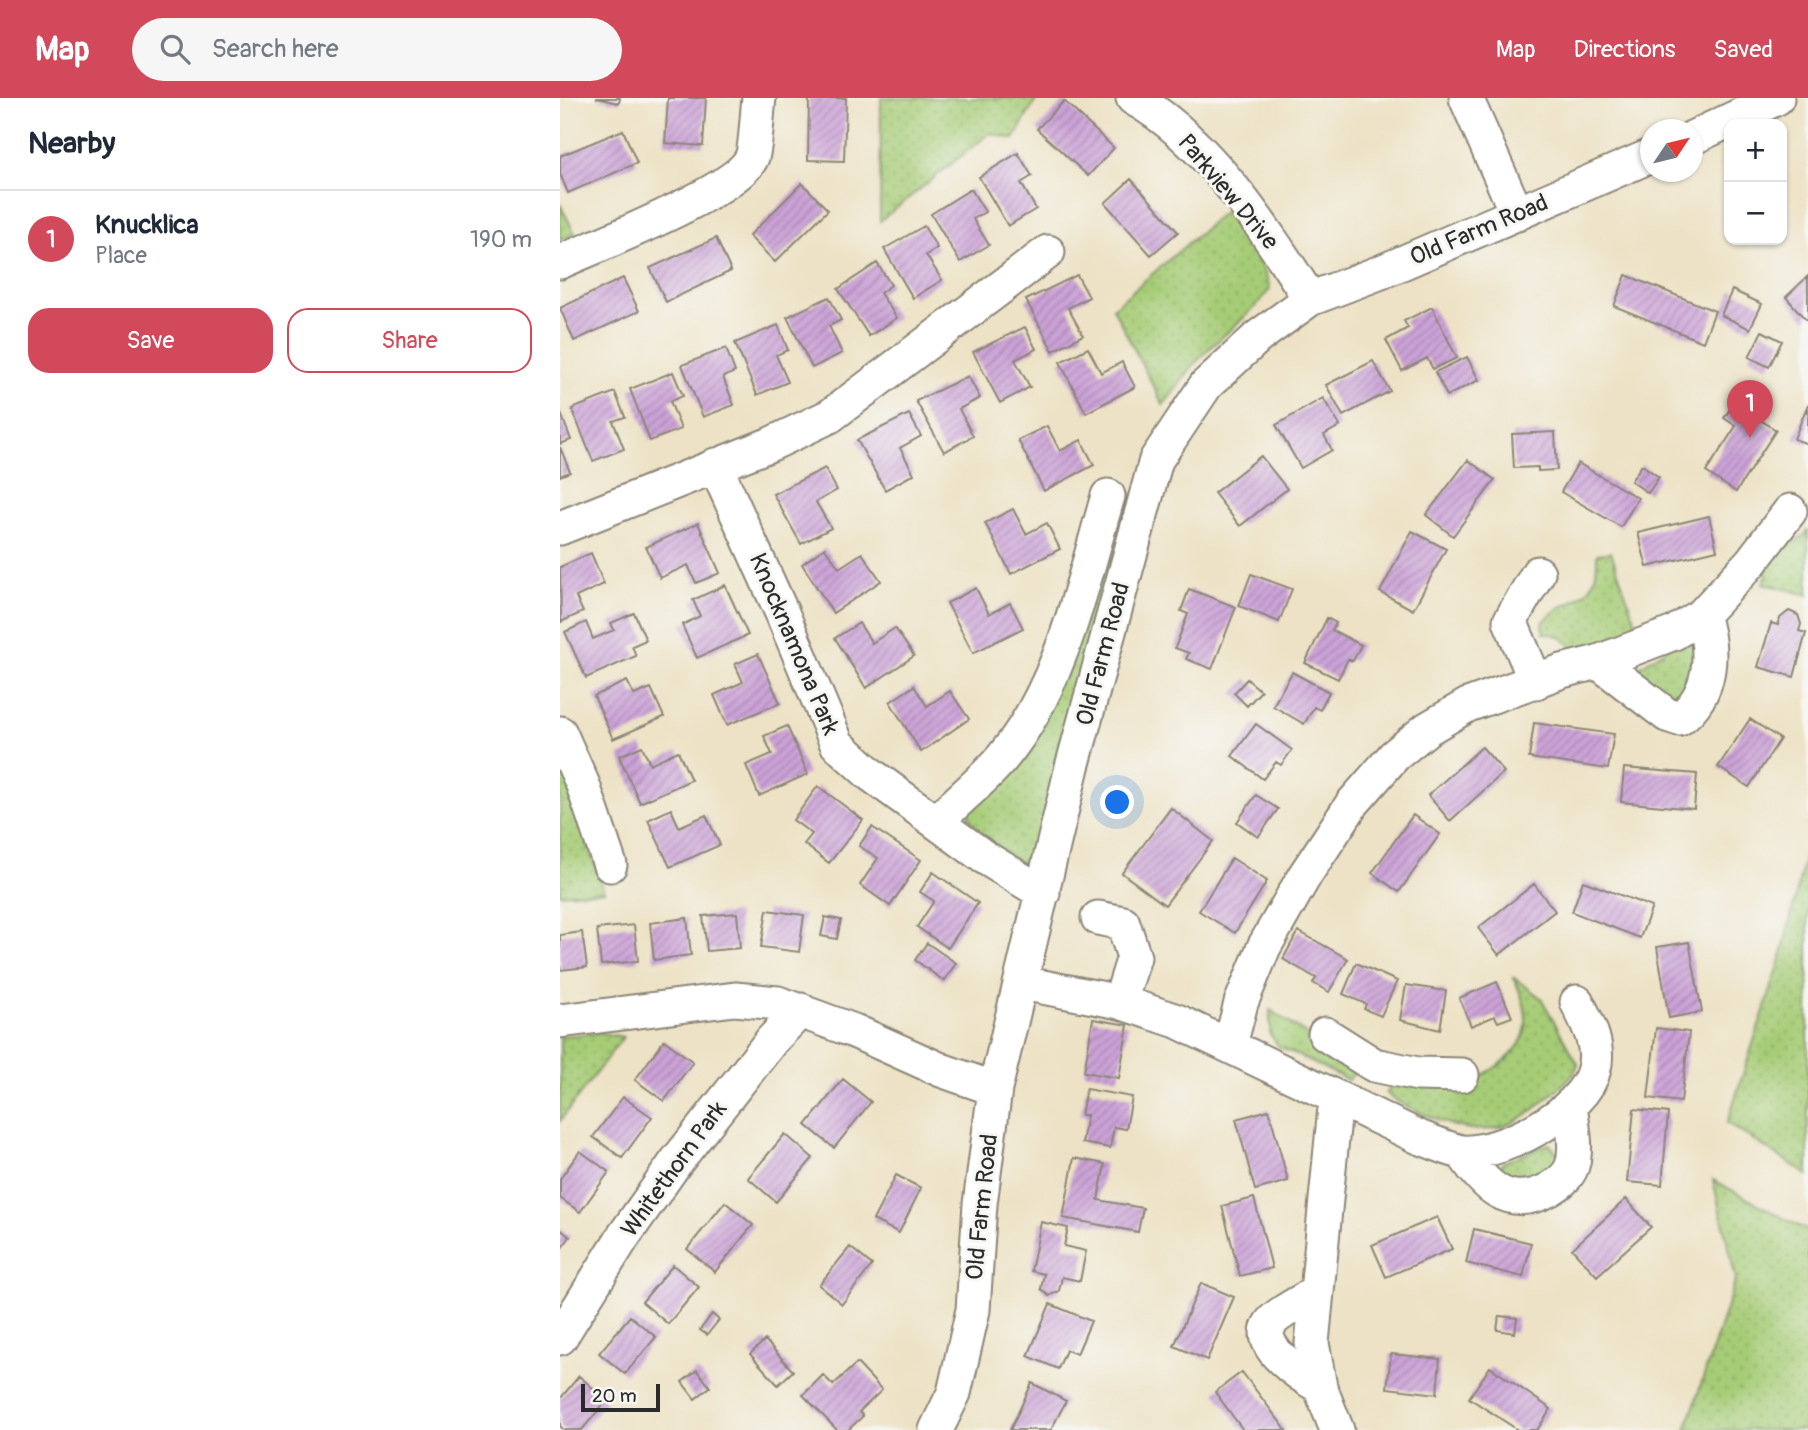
<!DOCTYPE html>
<html lang="en">
<head>
<meta charset="utf-8">
<style>
  body { margin:0; font-family:Pangolin,sans-serif; background:#f6f6f7; color:#1f2937 }
  .controls { position:absolute; right:21px; top:21px; display:grid; overflow:hidden; border-radius:14px; box-shadow:0 2px 5px #0004 }
  .controls button { width:63px; height:63px; display:grid; place-items:center; padding:0; border:0; border-bottom:2px solid #e0e1e3; background:#fff; color:#1f2937; font:35px sans-serif }
  .compass { position:absolute; left:1080px; top:21px; width:63px; height:63px; border-radius:50%; background:#fff; box-shadow:0 2px 5px #0004; rotate:55deg }
  .scale { position:absolute; left:21px; bottom:18px; width:79px; box-sizing:border-box; padding-left:7px; border:4px solid #2b2b2b; border-top:0; font-size:19px; line-height:24px; white-space:nowrap; color:#2b2b2b; -webkit-text-stroke:5px #f6f6f2; paint-order:stroke }
  .you { position:absolute; left:558px; top:705px; width:24px; height:24px; margin:-18px; border:5px solid #fff; border-radius:50%; background:#1a73e8; box-shadow:0 0 0 10px #1a73e833 }
  .badge { display:grid; place-items:center; width:46px; height:46px; border-radius:50%; background:#d1495b; color:#fff; font-size:23px; font-weight:700 }
  .pin { position:absolute; translate:-50% -58px; filter:drop-shadow(0 2px 4px #0008) }
  .pin::after { content:''; position:absolute; top:37px; width:24px; height:21px; background:inherit; clip-path:polygon(0 0,100% 0,50% 100%) }
  .list { margin:0; padding:0; list-style:none }
  h2 { display:flex; justify-content:space-between; align-items:center; height:91px; margin:0; padding:0 28px; font-size:30px }
  h2 small { font-size:23px; font-weight:400; color:#747a83 }
  .list li { display:grid; grid-template-columns:46px 1fr auto; gap:21px; align-items:center; box-sizing:border-box; height:98px; padding:0 28px; border-top:2px solid #e0e1e3 }
  .list b { display:block; font-size:26px; white-space:nowrap }
  .list p { margin:0; font-size:23px; white-space:nowrap; color:#747a83 }
  .list em { font-size:23px; font-style:normal; color:#747a83 }
  .actions { display:flex; gap:14px; padding:21px 28px }
  .actions a { flex:1; padding:16px 0; border:2px solid #d1495b; border-radius:21px; text-align:center; font-size:24px; color:#d1495b }
  .actions .main { background:#d1495b; color:#fff }
  .icon { flex:none; width:38px; height:38px; fill:none; stroke:currentColor; stroke-width:2; stroke-linecap:round; stroke-linejoin:round }
  .map { position:relative; flex:none; width:1248px; height:1332px; overflow:hidden }
  header { display:flex; align-items:center; gap:42px; box-sizing:border-box; height:98px; padding:0 35px; background:#d1495b; color:#fff }
  header strong { font-size:33px }
  nav { display:flex; gap:38px; margin-inline-start:auto; font-size:24px }
  .search { width:490px; height:63px; background:#f6f6f7; display:flex; align-items:center; gap:18px; box-sizing:border-box; padding:0 24px; border-radius:38px; color:#747a83; font-size:26px }
  main { display:flex }
  aside { flex:1; background:#fff }
  .map>svg:first-child { display:block }
  .grass { fill:url(#grass-dots); stroke:#687c50; stroke-width:2 }
  .building { fill:url(#building-hatch) }
  .lines { fill:none; stroke-linecap:round; stroke-linejoin:round }
  .minor-casing { stroke:#8c8678; stroke-width:37 }
  .minor { stroke:#fff; stroke-width:33 }
  .labels { text-anchor:middle; dominant-baseline:central; stroke-width:6; stroke-linejoin:round; paint-order:stroke }
  .street-label { font-size:24px; fill:#2b2b2b; stroke:#f6f6f2 }
</style>
</head>
<body>
<header>
<strong>Map</strong>
<div class="search"><svg class="icon" aria-label="search" viewBox="0 0 24 24"><circle cx="10" cy="10" r="6"/><path d="M15 15l6 6"/></svg>Search here</div>
<nav><a>Map</a><a>Directions</a><a>Saved</a></nav>
</header>
<main>
<aside>
<h2>Nearby<small></small></h2>
<ul class="list">
<li><span class="badge">1</span><div><b>Knucklica</b><p>Place</p></div><em>190 m</em></li>
</ul>
<div class="actions"><a class="main">Save</a><a>Share</a></div>
</aside>
<div class="map">
<svg width="1248" height="1332" viewBox="0 0 1248 1332">
  <defs>
    <pattern id="grass-dots" width="8" height="8" patternUnits="userSpaceOnUse" patternTransform="scale(1.75)"><rect width="8" height="8" fill="#a6cc76"/><path d="M2 2h.1M6 6h.1" fill="none" stroke="#8faf66" stroke-width="1.8" stroke-linecap="round"/></pattern>
    <pattern id="building-hatch" width="6" height="6" patternUnits="userSpaceOnUse" patternTransform="scale(1.75)"><rect width="6" height="6" fill="#cca3d8"/><path d="M-1 1l2-2M0 6l6-6M5 7l2-2" fill="none" stroke="#a685af"/></pattern>
  </defs>
  <rect width="100%" height="100%" fill="#f6f6f2"/>
  <filter id="ink" filterUnits="userSpaceOnUse"><feTurbulence type="fractalNoise" baseFrequency=".0143" numOctaves="2"/><feDisplacementMap in="SourceGraphic" scale="14" xChannelSelector="R" yChannelSelector="G"/><feConvolveMatrix kernelMatrix="1 2 1 2 8 2 1 2 1" color-interpolation-filters="sRGB"/></filter>
  <filter id="wash" filterUnits="userSpaceOnUse"><feTurbulence type="fractalNoise" baseFrequency=".00686" numOctaves="4" result="noise"/><feDisplacementMap in="SourceGraphic" scale="28" xChannelSelector="R" yChannelSelector="G"/><feGaussianBlur stdDeviation="1.57" result="paint"/><feColorMatrix in="noise" values="0 0 0 0 0 0 0 0 0 0 0 0 0 0 0 0 0 1.4 0 .05"/><feComposite in="paint" operator="in"/></filter>
  <g filter="url(#wash)">
    <rect width="100%" height="100%" fill="#ede2c5"/>
    <path class="grass" d="M321 0H477L454 41 430 35 320 123Z
      M0 106 15 136 0 142Z
      M664 114C682 138 703 162 710 191 690 218 663 236 640 260 626 274 617 292 603 307L553 210Z
      M568 393 573 396 480 747 461 765C439 750 414 739 408 713L529 510Z
      M1248 431V497L1203 485 1207 477 1202 471 1226 449 1245 437Z
      M1051 454 1078 531 1016 553C1006 542 999 536 984 535L983 525C1005 495 1039 510 1037 456Z
      M1133 541V585L1117 608 1073 573 1113 547Z
      M0 651 24 737 44 793 0 796Z
      M1248 745V1077L1167 1025 1221 861Z
      M953 879 981 900 1018 966 1014 976C966 1020 940 1049 873 1020 857 1013 840 1007 826 995L833 987C857 986 885 989 909 984 917 982 926 975 933 971 973 946 973 918 953 879Z
      M710 912 798 971 788 982 718 948 710 936Z
      M42 935 63 939 0 1023V938Z
      M989 1046 999 1057 993 1081 949 1088 936 1073 944 1064Z
      M1153 1082 1248 1133V1332H1126L1176 1181Z"/>
    <g id="blocks">
      <path class="building" d="M36 0H60L59 5Z
        M108 0H146L143 48 105 45Z
        M249 0H286L284 63 248 62Z
        M504 3 554 50 528 78 477 31Z
        M63 32 77 65 8 95 0 76V58Z
        M458 55 472 78 461 85 476 111 448 128 419 79Z
        M571 81 618 134 591 157 545 105Z
        M242 85 268 112 215 164 189 138Z
        M411 91 425 114 413 121 429 147 400 164 371 116Z
        M364 128 377 150 366 157 382 182 353 200 324 151Z
        M156 140 171 173 106 204 90 170Z
        M317 165 331 187 320 195 337 220 309 238 278 191Z
        M517 177 529 199 508 210 523 237 493 253 466 202Z
        M1066 177 1155 213 1143 244 1054 208Z
        M1248 178V220L1246 222 1226 199Z
        M63 180 79 213 14 243 0 210Z
        M1172 192 1202 206 1190 231 1161 217Z
        M269 199 281 222 269 228 282 255 252 270 227 219Z
        M872 209 897 260 873 271 867 260 842 273 826 242 848 230 844 223Z
        M218 227 228 252 216 257 228 284 197 297 175 245Z
        M465 229 476 251 455 262 470 289 440 305 413 254Z
        M1202 233 1222 243 1209 269 1189 259Z
        M166 250 175 274 163 279 174 307 143 319 122 267Z
        M528 250 541 275 562 264 575 289 526 315 500 264Z
        M907 259 919 282 887 298 875 274Z
        M813 263 830 293 783 318 766 287Z
        M113 274 123 298 110 303 121 331 90 343 70 291Z
        M408 278 420 300 399 311 413 338 384 354 356 303Z
        M55 294 65 319 53 323 64 351 33 363 12 311Z
        M763 300 780 328 764 337 772 352 741 370 716 327Z
        M1174 305 1216 332 1176 394 1146 374 1176 328 1164 320Z
        M1248 306V346L1234 341Z
        M0 313 11 342 0 346Z
        M349 316 361 338 340 350 354 376 325 392 297 342Z
        M487 328 500 353 521 342 534 367 484 393 458 342Z
        M995 334 997 372 978 373V369L954 370 952 336Z
        M0 349 10 374 0 378Z
        M701 358 727 391 680 428 654 395Z
        M908 362 935 382 893 438 866 417Z
        M1018 365 1078 400 1061 429 1001 394Z
        M1082 367 1099 379 1088 395 1071 383Z
        M265 370 277 392 256 404 271 430 241 446 213 396Z
        M453 411 466 436 487 425 500 451 451 476 425 425Z
        M1149 418 1157 452 1087 469 1078 435Z
        M138 425 160 475 136 485 128 467 100 480 86 449Z
        M852 433 886 451 853 512 820 494Z
        M265 450 279 470 302 455 321 483 273 515 242 466Z
        M31 455 44 486 16 499 23 514 1 524 0 469Z
        M691 476 732 491 719 524 679 508Z
        M165 487 188 537 137 560 122 527 140 518 133 502Z
        M416 490 429 516 450 505 463 530 413 555 387 505Z
        M629 491 676 509 652 571 626 561 629 555 615 550 628 516 621 513Z
        M1229 513 1238 517 1241 526 1239 533 1246 535 1234 579 1198 569 1211 525 1218 527 1220 520Z
        M74 515 86 542 72 548 76 558 26 580 5 534 26 524 33 541 54 532 51 525Z
        M767 520 776 525 772 532 801 547 793 563 788 561 778 581 745 565Z
        M299 525 312 545 335 530 354 558 306 590 275 540Z
        M198 556 220 605 167 627 154 597 183 584 175 566Z
        M732 574 769 594 760 612 754 609 744 626 713 608Z
        M687 581 701 593 687 608 674 595Z
        M67 583 74 597 91 590 104 619 53 641 34 598Z
        M354 588 367 608 390 593 409 621 361 654 330 604Z
        M1190 621 1220 641 1189 689 1158 669Z
        M974 625 1054 636 1048 671 969 660Z
        M696 626 732 652 721 667 716 664 703 681 672 658Z
        M227 628 248 676 199 698 186 667 212 656 204 638Z
        M82 648 90 666 118 653 131 682 80 705 59 658Z
        M922 649 944 674 890 723 868 697Z
        M1064 670 1137 676 1134 711 1061 704Z
        M258 688 303 722 269 765 244 746 252 736 233 722Z
        M696 697 718 711 698 739 677 724Z
        M611 710 653 743 605 807 562 775Z
        M111 711 119 729 146 717 160 747 110 769 88 722Z
        M853 717 880 736 839 794 812 775Z
        M312 729 361 762 330 808 300 787 318 760 299 748Z
        M672 760 707 783 675 835 639 813Z
        M373 774 418 805 388 850 357 829 374 803 360 794Z
        M1023 783 1092 809 1080 840 1012 814Z
        M974 786 995 813 939 857 918 830Z
        M207 812 244 817 239 854 201 849Z
        M177 815 180 850 147 853 143 818Z
        M265 819 281 822 277 841 261 838Z
        M127 820 131 857 94 862 90 825Z
        M74 827 78 863 41 867 37 831Z
        M738 833 788 861 769 894 753 885 756 880 723 861Z
        M22 834 27 869 0 872V837Z
        M1129 844 1142 914 1109 920 1097 849Z
        M367 845 396 865 384 883 355 862Z
        M796 865 837 883 821 918 804 911 806 906 783 896Z
        M937 884 952 919 938 924 935 918 911 928 899 900Z
        M846 887 886 893 880 932 840 922Z
        M533 921 568 927 559 980 524 974Z
        M1096 930 1129 934 1121 1004 1088 1000Z
        M104 942 133 964 104 1003 75 982Z
        M283 981 311 1004 274 1050 246 1027Z
        M526 991 572 999 566 1031 554 1029 550 1050 522 1045 527 1017H521Z
        M63 999 92 1019 62 1060 33 1039Z
        M1074 1011 1108 1015 1102 1087 1067 1084Z
        M709 1012 728 1083 695 1092 676 1021Z
        M225 1036 253 1060 216 1104 188 1080Z
        M20 1053 49 1074 20 1114 0 1100V1081Z
        M514 1060 545 1066 538 1102 583 1110 578 1134 503 1120Z
        M336 1077 361 1090 339 1135 313 1122Z
        M694 1100 712 1170 680 1178 662 1108Z
        M1066 1101 1091 1129 1037 1178 1012 1151Z
        M165 1104 193 1127 155 1174 127 1151Z
        M877 1119 892 1151 826 1179 812 1147Z
        M481 1124 508 1130 504 1148 526 1153 520 1183 502 1179 499 1193 489 1198 481 1191 484 1176 471 1173Z
        M0 1131 10 1139 0 1152Z
        M914 1131 971 1145 963 1179 906 1165Z
        M290 1149 312 1167 282 1206 259 1187Z
        M113 1167 139 1189 108 1226 82 1204Z
        M641 1185 674 1199 647 1262 614 1248Z
        M490 1206 531 1223 517 1256 506 1252 498 1271 468 1258Z
        M152 1216 159 1222 147 1237 140 1232Z
        M70 1218 96 1239 65 1276 39 1255Z
        M939 1218 957 1220 955 1235 937 1232Z
        M205 1242 233 1273 218 1287 190 1256Z
        M831 1256 880 1261 877 1296 827 1290Z
        M297 1265 322 1292 299 1314 303 1318 288 1332H277L243 1297 263 1277 273 1287Z
        M930 1269 991 1311 977 1332H958L909 1300Z
        M137 1272 150 1289 135 1301 122 1284Z
        M682 1274 726 1332H683L655 1294Z
        M19 1278 47 1302 22 1332H4L0 1328V1301Z
        M472 1285 506 1303 491 1332H450Z"/>
    </g>
  </g>
  <g filter="url(#ink)">
    <use href="#blocks" fill-opacity="0" stroke="#8c8678" stroke-width="2"/>
    <g class="lines">
      <defs>
        <path id="minor" d="M573 0C647 41 705 131 750 201
          M906 0 957 116
          M1132 40 1217 0
          M0 164C38 147 179 92 192 59 196 49 197 14 199 0
          M155 367 222 515 277 646 310 676 424 759 483 795
          M0 430 211 346 270 318 488 154
          M1038 564 1107 617 1119 621C1153 596 1154 553 1142 517
          M976 584 950 523 978 475
          M0 635 23 687 50 767
          M377 724C397 702 424 682 442 660 502 588 522 486 548 398
          M538 820 563 825 574 859 560 904
          M462 885 560 904 617 923 861 1040C874 1044 889 1052 902 1054 942 1057 1025 1013 1034 971 1040 947 1028 926 1017 904
          M0 923 175 901 218 905 294 933 381 972 435 991
          M765 936 814 967 858 976 902 977
          M670 947 681 905 704 849 745 777 792 706 834 658 867 631 908 607 1002 573 1038 564 1114 535 1142 517 1191 464 1230 413
          M776 999 752 1245 760 1289 777 1332
          M902 1054C924 1087 948 1114 990 1091 1000 1085 1008 1079 1012 1068 1018 1049 1012 1026 1010 1007
          M755 1195C744 1202 716 1216 710 1226 695 1249 743 1279 760 1289
          M0 1240 63 1139 116 1064 212 942 241 912
          M376 1332 394 1295 413 1212 420 1106 435 991 512 669 596 362 646 287 698 239 750 201 821 174 1090 58"/>
      </defs>
      <use href="#minor" class="minor-casing"/>
      <use href="#minor" class="minor"/>
    </g>
  </g>
  <g class="labels">
    <g class="street-label">
      <text transform="translate(668 94) rotate(50)">Parkview Drive</text>
      <text transform="translate(919 132) rotate(-23)">Old Farm Road</text>
      <text transform="translate(234 546) rotate(67)">Knocknamona Park</text>
      <text transform="translate(543 556) rotate(-75)">Old Farm Road</text>
      <text transform="translate(114 1071) rotate(-54)">Whitethorn Park</text>
      <text transform="translate(422 1109) rotate(-84)">Old Farm Road</text>
    </g>
  </g>
</svg>
<div class="controls">
<button>+</button>
<button>−</button>
</div>
<svg class="compass" viewBox="-18 -18 36 36"><path d="M0-13l5 13h-10z" fill="#e53935"/><path d="M0 13l5-13h-10z" fill="#747a83"/></svg>
<div class="scale">20 m</div>
<div class="you"></div>
<div class="pin badge" style="left:1190px;top:340px">1</div>
</div>
</main>
</body>
</html>
